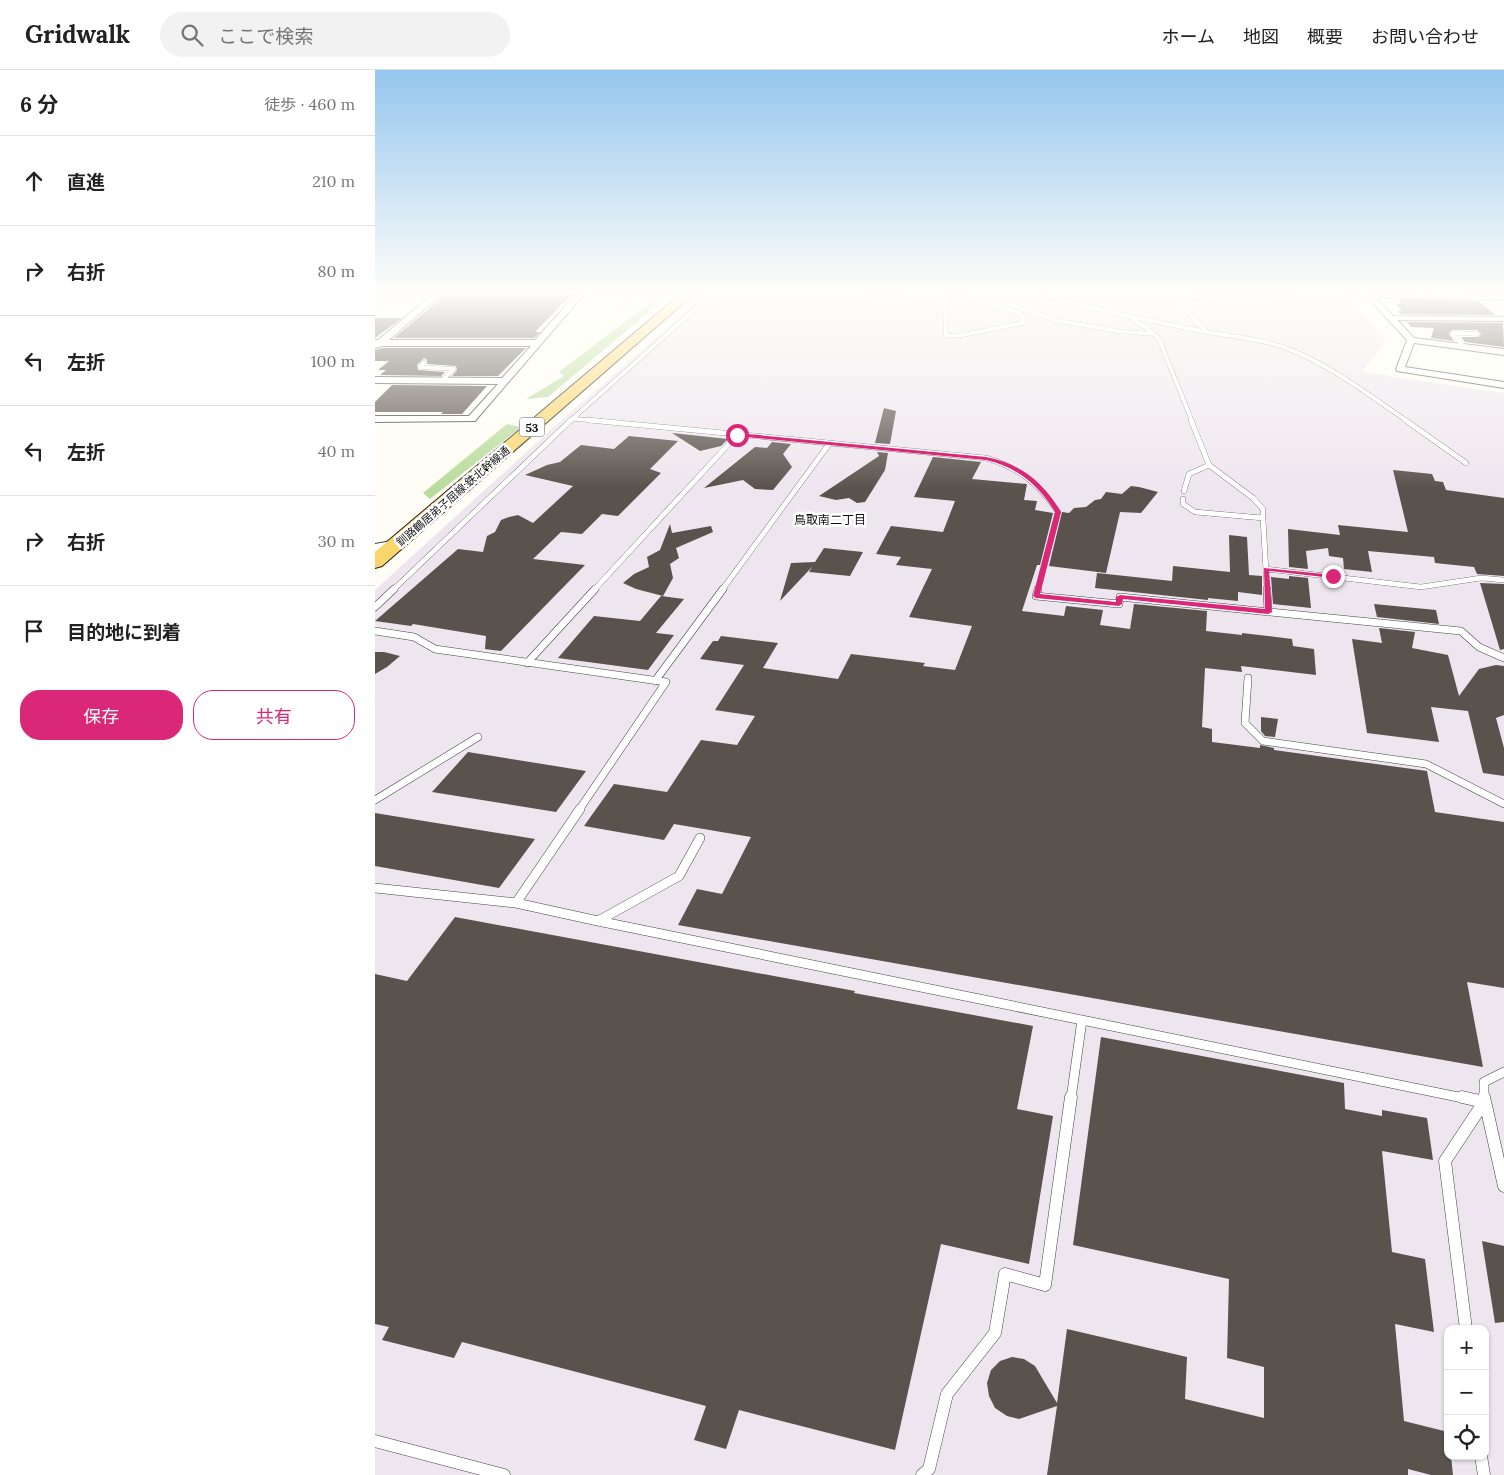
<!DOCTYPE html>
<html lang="ja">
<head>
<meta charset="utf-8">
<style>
  body { margin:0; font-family:Lora,"Noto Sans JP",serif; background:#f2f2f2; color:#222 }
  .controls { position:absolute; right:15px; bottom:15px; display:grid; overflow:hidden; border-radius:10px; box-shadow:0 1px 4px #0004 }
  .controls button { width:45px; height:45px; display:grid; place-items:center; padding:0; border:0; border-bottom:1px solid #e0e0e0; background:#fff; color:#222; font:25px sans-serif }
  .stop { position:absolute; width:15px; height:15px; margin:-11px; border:4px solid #db2777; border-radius:50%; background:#fff }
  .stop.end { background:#db2777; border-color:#fff; box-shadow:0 1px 5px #0008 }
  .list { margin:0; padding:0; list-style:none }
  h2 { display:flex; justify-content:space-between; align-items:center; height:65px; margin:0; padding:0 20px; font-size:21px }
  h2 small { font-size:16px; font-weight:400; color:#767676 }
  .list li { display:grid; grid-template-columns:32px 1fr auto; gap:15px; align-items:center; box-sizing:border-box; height:90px; padding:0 20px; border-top:1px solid #e0e0e0 }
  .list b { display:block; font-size:19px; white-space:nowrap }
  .list em { font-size:16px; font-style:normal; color:#767676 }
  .actions { display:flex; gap:10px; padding:15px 20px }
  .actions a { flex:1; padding:11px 0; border:1px solid #db2777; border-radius:20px; text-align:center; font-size:18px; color:#db2777 }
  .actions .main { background:#db2777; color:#fff }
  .icon { flex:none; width:28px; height:28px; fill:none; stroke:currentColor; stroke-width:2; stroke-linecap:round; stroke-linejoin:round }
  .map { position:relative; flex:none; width:1129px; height:1405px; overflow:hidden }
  header { display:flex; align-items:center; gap:30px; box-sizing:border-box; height:70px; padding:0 25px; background:#fff; border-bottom:1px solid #e0e0e0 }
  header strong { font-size:24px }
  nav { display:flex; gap:28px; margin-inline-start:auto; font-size:18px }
  .search { width:350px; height:45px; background:#f2f2f2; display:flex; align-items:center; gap:12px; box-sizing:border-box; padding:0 18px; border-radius:28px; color:#767676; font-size:19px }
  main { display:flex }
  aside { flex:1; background:#fff }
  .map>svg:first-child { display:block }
  .industrial { fill:#eee6ef; fill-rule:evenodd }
  .green { fill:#d5ebbd }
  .forest { fill:#b9dc9c }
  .building { fill:#5a524d }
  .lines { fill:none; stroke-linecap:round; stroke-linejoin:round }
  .lane-far4-casing { stroke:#444; stroke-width:4.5 }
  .lane-far3-casing { stroke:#444; stroke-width:5.5 }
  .lane-far2-casing { stroke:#444; stroke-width:8 }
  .lane-far1-casing { stroke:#444; stroke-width:10 }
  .lane-casing { stroke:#444; stroke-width:13 }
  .street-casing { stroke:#444; stroke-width:2 }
  .primary-casing { stroke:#222; stroke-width:2 }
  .lane-far4 { stroke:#fff; stroke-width:4 }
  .lane-far3 { stroke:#fff; stroke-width:5 }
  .lane-far2 { stroke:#fff; stroke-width:7 }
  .lane-far1 { stroke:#fff; stroke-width:9 }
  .lane { stroke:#fff; stroke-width:12 }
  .street { fill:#fff; fill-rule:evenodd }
  .primary { fill:#f9d66b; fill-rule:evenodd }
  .route { fill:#db2777 }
  .labels { text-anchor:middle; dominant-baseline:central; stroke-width:5; stroke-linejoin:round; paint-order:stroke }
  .far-street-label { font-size:11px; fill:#111; stroke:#fff }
  .shield { fill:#fff; stroke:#585858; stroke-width:1 }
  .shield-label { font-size:12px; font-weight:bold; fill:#111 }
  .far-neighbourhood-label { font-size:12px; fill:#111; stroke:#fff }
</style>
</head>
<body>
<header>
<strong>Gridwalk</strong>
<div class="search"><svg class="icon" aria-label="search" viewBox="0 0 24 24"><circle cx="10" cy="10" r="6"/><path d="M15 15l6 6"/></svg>ここで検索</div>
<nav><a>ホーム</a><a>地図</a><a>概要</a><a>お問い合わせ</a></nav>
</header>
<main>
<aside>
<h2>6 分<small>徒歩 · 460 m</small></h2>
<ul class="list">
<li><svg class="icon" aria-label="ahead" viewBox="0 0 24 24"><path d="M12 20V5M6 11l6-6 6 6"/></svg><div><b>直進</b></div><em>210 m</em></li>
<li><svg class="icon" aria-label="right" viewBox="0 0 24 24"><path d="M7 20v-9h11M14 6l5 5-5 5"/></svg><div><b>右折</b></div><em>80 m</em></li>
<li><svg class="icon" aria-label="left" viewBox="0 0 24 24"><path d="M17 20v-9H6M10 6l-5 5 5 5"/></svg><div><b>左折</b></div><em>100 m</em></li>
<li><svg class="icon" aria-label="left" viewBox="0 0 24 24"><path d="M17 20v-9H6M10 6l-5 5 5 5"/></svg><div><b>左折</b></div><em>40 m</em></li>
<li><svg class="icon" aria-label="right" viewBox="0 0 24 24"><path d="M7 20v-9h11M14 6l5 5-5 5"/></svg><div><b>右折</b></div><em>30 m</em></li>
<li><svg class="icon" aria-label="arrive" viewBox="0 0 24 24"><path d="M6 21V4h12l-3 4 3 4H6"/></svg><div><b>目的地に到着</b></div></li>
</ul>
<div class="actions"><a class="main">保存</a><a>共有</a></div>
</aside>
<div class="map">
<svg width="1129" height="1405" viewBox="0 0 1129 1405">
  <rect width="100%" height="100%" fill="#fffdf5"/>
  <path class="industrial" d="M333 222H971L1011 271 987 302 1129 323V1405H0V520L191 346ZM1073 1259H1110V1386H1073Z"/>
  <path class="green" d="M0 222H57L50 228H0Z"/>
  <path class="forest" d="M281 228 289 229 173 327 151 329 189 306 184 302Z
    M132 354 146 357 55 429 48 423Z"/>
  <path class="building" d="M199 222 160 262H165L159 268H19L70 225Z
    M1025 229 1104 231 1120 245 1025 244 1022 241H1027L1021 234H1027L1023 230Z
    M0 248H27L0 268Z
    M1032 252 1128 253 1129 277 1090 272 1086 267H1103L1106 264 1102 260H1077L1074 264 1079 271 1056 268 1059 258 1036 257Z
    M8 278H151L123 306H77L82 300 81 296 52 294V290L49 288 42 295 43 300 70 302 66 306 5 305 11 300H3L14 291H0V280Z
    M17 315 112 316 87 344H66L68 342H0V332Z
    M509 338 521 341 515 374 500 373Z
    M297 363 353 369 346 376 325 381Z
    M254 366 303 371 275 399 286 403 243 446 227 444 207 464 186 462 158 489 210 495 126 581 110 579 111 566 38 554 36 556 0 551 83 479 108 482 112 466 120 462 126 450 134 447 143 445 158 453 198 416 150 405 172 395 185 392 206 375 239 379Z
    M397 372 416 374 408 384 417 397 398 420 380 419 368 410 329 418 380 377 392 378Z
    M502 382 513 383 510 400 490 432 482 433 474 428 461 430 444 426 504 386Z
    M558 387 606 392 597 409 652 414 649 430 662 431 660 440 678 443 665 495H662L647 541 689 546 691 536 728 540 725 555 755 559 759 534 832 541 831 561 867 565V563L917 569 918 576 939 579 941 605 866 596 867 602 830 598 827 657 837 659V672L885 678V675L899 678V680L1052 701 1060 742 1129 752V918L1092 912 1108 997 303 855 322 819 347 824 376 767 299 754 289 770 209 756 239 714 292 722 326 670 362 675 380 646 340 640 369 595 325 589 338 571H343L346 566 403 573 388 598 463 609 476 584 550 593 548 596 580 600 597 556 534 547 557 499 521 495 526 487 501 484 516 456 568 462 580 431 539 427Z
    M1018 400 1057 404 1060 411 1068 412 1071 420 1129 428V506L1102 504 1099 497 1060 493 1059 487 993 481 997 502 969 499 968 488 954 486 953 478 931 481 933 499 914 497 913 459 965 465 963 455 1033 462Z
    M756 416 764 417 783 422 766 443 745 442 731 503 674 496 687 442 694 443 699 438 711 437 720 430 726 429 731 422 747 424Z
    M295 454 297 463 336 456 338 462 301 478 304 488 295 494 298 508 288 526 261 519 248 513 259 504 274 497 272 487 285 480Z
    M854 465 872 467 874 505 887 506V525L863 522V531L833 528V530L720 518 722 503 797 511 798 496 855 502Z
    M449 478 488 482 475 506 434 502 437 497 405 531 416 493 440 492Z
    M914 506 933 508 936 538 898 534 896 507 914 509Z
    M1105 513 1129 514V579L1125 580Z
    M286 526 309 529 281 563 299 565 273 600 183 588 219 546 265 551Z
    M999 534 1061 540 1064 554 1002 547Z
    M1004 558 1040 562 1037 578 1073 585 1084 626 1104 599 1121 595 1129 596V645L1121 648 1129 678V706L1108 703 1093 641 1056 637 1064 672 992 663 977 569 1007 573Z
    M0 582H9L25 586 12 597 0 604Z
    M886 647 903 649 900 667 890 666 886 661Z
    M93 682 211 701 181 742 57 722Z
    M0 743 160 769 124 818 0 796Z
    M80 847 480 921 479 923 658 956 642 1039 678 1046 654 1194 566 1174 520 1380 364 1340 351 1379 319 1370 331 1336 87 1272 79 1288 7 1270 14 1257 0 1254V904L32 911Z
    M726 967 969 1013 970 1039 1007 1046V1040L1052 1048 1058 1090 1007 1081 1017 1182 1050 1189 1059 1262 1020 1254 1029 1351 1073 1362V1386H1076L1078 1405H1056L1033 1399V1405H672L682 1336 644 1349 632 1346 620 1338 614 1326 612 1313 616 1300 625 1291 637 1287 649 1289 660 1296 682 1333 692 1259 812 1287 810 1329 889 1348V1297L852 1288 854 1209 698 1175Z
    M1107 1171 1129 1176V1252L1120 1253Z"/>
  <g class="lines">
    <defs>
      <path id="lane-far4" d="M485 222C519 226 553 230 587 224L588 222
        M661 222C715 239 771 250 827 261 852 266 880 268 905 276 952 292 992 324 1032 351
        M572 228 570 237 571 266 588 265 647 253 648 247 640 241 587 224
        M635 234 679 250 742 261 779 264
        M758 250 772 258 784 269 817 351
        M832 262 805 234 809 229 829 226 948 222
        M1088 276 1078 263 1102 264
        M49 292 45 297 79 299 67 310
        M200 349 226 351
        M195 351 339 222"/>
      <path id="lane-far3" d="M213 350 611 388C643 397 664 414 683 442L663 520
        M1030 350 1091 393
        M809 421 814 404 834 395
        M808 429V434L820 442 888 448V439L878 428 834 395 816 350
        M888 448 892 520
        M891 499 1046 517 1106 508 1129 510
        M18 520 196 350
        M219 520 362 365
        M347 520 454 374"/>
      <path id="lane-far2" d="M663 519 661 526 744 534 745 527 1086 561 1104 577 1129 588
        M892 519 893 542
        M0 537 19 519
        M0 561 39 567 60 579 291 612 204 740
        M152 593 220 519
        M873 608 870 653 888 671 1051 694 1129 734
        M280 611 348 519
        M0 730 103 667"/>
      <path id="lane-far1" d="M0 818 141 833 223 851 304 806 325 768
        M141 833 205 739
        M223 851 1093 1029
        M696 1029 707 950
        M1109 1029V1012L1129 1002"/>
      <path id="lane" d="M1087 1027 1109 1032 1070 1091 1091 1259
        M1109 1027 1129 1116
        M0 1371 129 1405
        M1106 1386 1109 1405
        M547 1405 554 1399 572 1324 620 1263 630 1204 670 1215 696 1027"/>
      <path id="street" d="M60 222H69L14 270H160L203 222H211L100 351 0 352V346H94L123 314 0 313V307L127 308 156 276H8L0 278V270H3Z
        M987 222 1129 226V230L1000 227 1018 246 1129 247V251L1022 250 1039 268 1129 279V285L1039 273 1030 297 1129 312V318L1022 301 1021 299 1032 270Z
        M22 470 28 474 26 477 0 482V474Z"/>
      <path id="primary" d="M308 222H321L7 496 0 498V482Z"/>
    </defs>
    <use href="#lane-far4" class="lane-far4-casing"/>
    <use href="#lane-far3" class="lane-far3-casing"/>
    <use href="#lane-far2" class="lane-far2-casing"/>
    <use href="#lane-far1" class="lane-far1-casing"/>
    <use href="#lane" class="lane-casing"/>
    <use href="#street" class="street-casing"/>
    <use href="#primary" class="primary-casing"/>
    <use href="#lane-far4" class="lane-far4"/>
    <use href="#lane-far3" class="lane-far3"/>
    <use href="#lane-far2" class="lane-far2"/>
    <use href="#lane-far1" class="lane-far1"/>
    <use href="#lane" class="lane"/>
    <use href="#street" class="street"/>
    <use href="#primary" class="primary"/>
  </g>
  <linearGradient id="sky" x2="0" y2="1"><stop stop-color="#95c6ee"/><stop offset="0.53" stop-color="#fffefa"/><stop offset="1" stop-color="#fffefa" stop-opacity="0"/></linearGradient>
  <rect width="1129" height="419" fill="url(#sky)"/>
  <path class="route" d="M362 363 611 387C646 394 667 411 686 442L665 524 741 532V527L745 525 890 539 889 498 958 505 961 506 958 508 894 501 897 542 893 544 748 529 747 534 744 536 661 528 658 526 680 442C664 415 642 397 611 390L360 366Z"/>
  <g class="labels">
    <g class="far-street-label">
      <text transform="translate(78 426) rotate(-41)">釧路鶴居弟子屈線:鉄北幹線通</text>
    </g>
    <rect class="shield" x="144.5" y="347.5" width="25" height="19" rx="4"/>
    <g class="shield-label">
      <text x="157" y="357">53</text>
    </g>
    <g class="far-neighbourhood-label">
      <text x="455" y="449">鳥取南二丁目</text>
    </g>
  </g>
</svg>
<div class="controls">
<button>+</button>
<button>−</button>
<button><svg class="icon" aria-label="locate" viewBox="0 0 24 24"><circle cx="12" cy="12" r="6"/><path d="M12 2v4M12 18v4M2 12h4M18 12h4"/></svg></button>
</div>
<div class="stop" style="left:362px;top:365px"></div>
<div class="stop end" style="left:958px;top:506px"></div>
</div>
</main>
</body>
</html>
